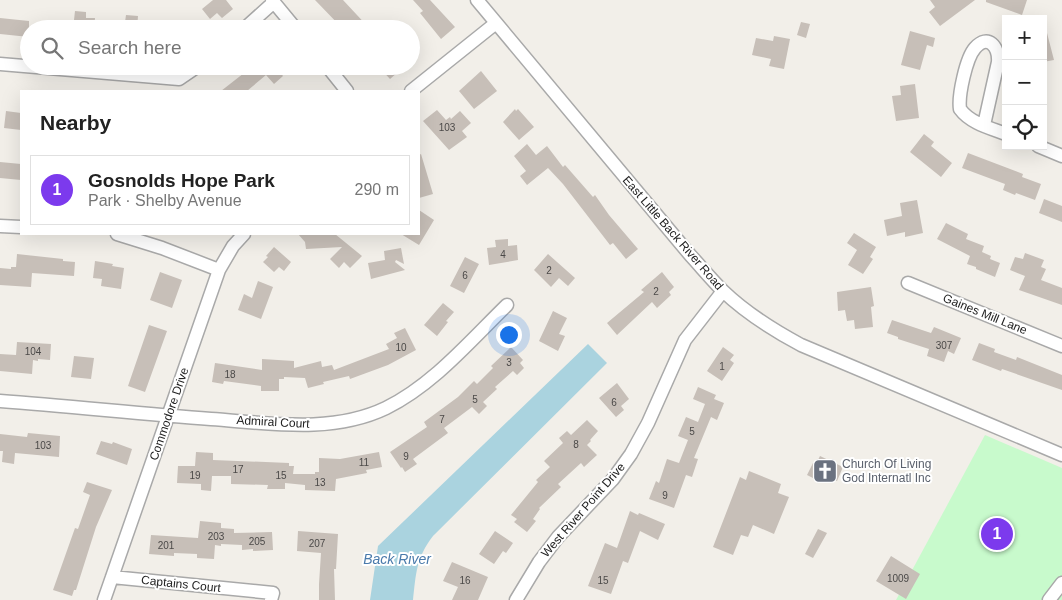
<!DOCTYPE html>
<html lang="en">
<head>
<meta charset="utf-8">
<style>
  body { margin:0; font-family:Helvetica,sans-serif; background:#f6f6f6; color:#222 }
  .controls { position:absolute; right:15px; top:15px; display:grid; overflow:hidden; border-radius:0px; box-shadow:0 5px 20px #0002 }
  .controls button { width:45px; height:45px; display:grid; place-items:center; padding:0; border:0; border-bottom:1px solid #e0e0e0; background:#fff; color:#222; font:25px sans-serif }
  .you { position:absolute; left:508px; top:334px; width:18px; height:18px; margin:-12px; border:4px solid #fff; border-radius:50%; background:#1a73e8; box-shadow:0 0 0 8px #1a73e833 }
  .badge { display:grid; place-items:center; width:32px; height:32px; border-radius:50%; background:#7c3aed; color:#fff; font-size:16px; font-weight:700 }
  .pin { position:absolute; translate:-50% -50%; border:2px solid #fff; box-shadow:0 1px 5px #0006 }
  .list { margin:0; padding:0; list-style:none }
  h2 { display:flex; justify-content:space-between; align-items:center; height:65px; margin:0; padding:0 20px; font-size:21px }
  h2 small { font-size:16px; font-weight:400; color:#767676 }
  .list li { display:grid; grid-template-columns:32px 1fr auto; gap:15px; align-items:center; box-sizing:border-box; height:70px; margin:0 10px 10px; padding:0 10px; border:1px solid #e0e0e0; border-radius:0px }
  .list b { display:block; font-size:19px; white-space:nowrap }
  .list p { margin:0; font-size:16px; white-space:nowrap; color:#767676 }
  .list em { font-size:16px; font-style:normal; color:#767676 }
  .icon { flex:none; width:28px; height:28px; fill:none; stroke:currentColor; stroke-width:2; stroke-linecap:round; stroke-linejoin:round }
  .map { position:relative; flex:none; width:1062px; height:600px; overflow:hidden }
  .search { position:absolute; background:#fff; box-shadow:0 5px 20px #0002; left:20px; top:20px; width:400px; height:55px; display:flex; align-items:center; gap:12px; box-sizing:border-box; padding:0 18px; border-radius:28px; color:#767676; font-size:19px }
  .panel { position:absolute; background:#fff; box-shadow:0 5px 20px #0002; left:20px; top:90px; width:400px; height:145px; border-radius:0px }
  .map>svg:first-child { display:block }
  .park { fill:#c8facc }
  .water { fill:#aad3df }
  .building { fill:#c7bfb8 }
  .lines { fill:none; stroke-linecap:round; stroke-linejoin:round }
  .minor-casing { stroke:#a9a9a9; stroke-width:15 }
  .minor { stroke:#fff; stroke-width:12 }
  .labels { text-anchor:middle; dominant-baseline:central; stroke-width:4; stroke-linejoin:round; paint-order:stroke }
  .number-label { font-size:10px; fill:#4b4948 }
  .street-label { font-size:12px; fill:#222; stroke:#fff }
  .worship-label { font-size:12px; fill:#5b616d; stroke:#fff; text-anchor:start }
  .water-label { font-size:14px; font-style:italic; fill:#4a7aab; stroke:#fff }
</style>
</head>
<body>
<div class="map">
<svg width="1062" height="600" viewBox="0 0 1062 600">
  <rect width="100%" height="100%" fill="#f2efe9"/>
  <path class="park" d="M985 435 1062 468V600H896Z"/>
  <path class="water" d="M588 344 607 363 433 536C416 558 416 574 413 600H370L378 546Z"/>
  <path class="building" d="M213 0H226L233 9 222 18 217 13 210 19 202 9Z
    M315 0H343L370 29H343Z
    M413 0H430L455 27 441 39 420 13 423 11Z
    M930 0H975L940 26 929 12 935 7Z
    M986 0H1027L1022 15 986 2Z
    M75 11 86 12V18H95L94 29H73Z
    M126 15 138 16 137 29H124Z
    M0 18 29 21V37L0 34Z
    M801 22 810 24 806 38 797 35Z
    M910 31 935 38 933 47 927 45 920 70 901 65Z
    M1043 33H1047L1054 60 1043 62Z
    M774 36 790 39 784 69 769 66 771 59 752 55 756 38 773 41Z
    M253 66H284L279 71 283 76 274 84 266 75 247 91H221Z
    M378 66H405L390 79Z
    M481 71 497 91 474 109 459 91Z
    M915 84 919 118 896 121 892 96 901 95 900 86Z
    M515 109 516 111 518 109 534 127 519 140 503 122Z
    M437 110 446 120 450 117 451 119 460 111 471 123 462 131 467 137 449 150 423 121Z
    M6 111 21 113V130L4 128Z
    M924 134 934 142 931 146 952 163 941 177 910 152Z
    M527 144 536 155 547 146 563 167 565 165 593 197 595 195 609 215 638 249 626 259 613 243 610 245 563 184 548 168 527 185 520 176 526 171 514 156Z
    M968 153 1023 174 1022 177 1041 184 1035 200 1016 193 1015 195 1003 190 1005 184 962 168Z
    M421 154 433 194 419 198V155Z
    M0 162 21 164V180L0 178Z
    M1044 199 1062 206V222L1039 213Z
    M917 200 923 233 905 237V232L887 236 884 220 902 216 900 203Z
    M419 210 434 220 419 245 401 234H419Z
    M946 223 968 234 966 239 984 246 982 252 991 256 990 259 1000 263 995 277 976 269V267L967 264 970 256 937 239Z
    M854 233 876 247 870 257 873 259 863 274 848 265 857 250 847 243Z
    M298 234H335L362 256 350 268 344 262 339 268 330 259 342 247 306 249 305 242Z
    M508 239V246L517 245 518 260 489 265 487 248 496 247 495 240Z
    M274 247 291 262 284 271 279 267 274 272 263 262 268 257 266 256Z
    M401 248 404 264 396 260 395 262 405 270 371 279 368 263 385 260 384 251Z
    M1025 253 1044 260 1041 267 1046 269 1041 280 1062 288V305L1019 290 1025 276 1010 270 1015 257 1023 259Z
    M17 254 63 259V261L75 262 74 276 32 273 31 287 0 285V268L11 269V267H16Z
    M548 254 575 278 568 286 559 278 551 287 534 270Z
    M465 257 479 264 464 293 450 286Z
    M95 261 113 264 112 266 124 268 121 289 101 286 102 279 93 278Z
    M160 272 182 280 172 308 150 300Z
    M662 272 674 287 669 292 671 295 657 308 652 302 617 335 607 323 644 292 641 290Z
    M258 281 273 287 261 319 238 310 244 294 252 298Z
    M871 287 874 306 871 307 873 327 855 329 854 320 847 321 845 310 838 311 837 292Z
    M443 303 454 312 446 321 448 322 437 336 424 325Z
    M553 311 567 318 559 334 565 336 558 351 539 341Z
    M892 320 931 333 934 327 961 338 954 354 948 351 944 362 927 356 929 349 898 339V337L887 333Z
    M149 325 167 331 145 392 128 386Z
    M405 328 416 350 388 365 350 379 349 376 323 382 324 384 308 388 305 378 284 377V379H279V391H261V386L224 381 223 384 212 382 215 363 262 370V359L294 361V368L321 361 322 367 332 365 334 370 389 349 386 344 397 338 394 333Z
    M17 342 51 344 50 360 38 359V361L33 360 32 374 0 371V354L16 355Z
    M979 343 995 349 994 352 1016 360 1017 357 1062 375V390L1002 369 1001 371 972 360Z
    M511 347 523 360 520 363 524 368 517 375 513 371 495 387 497 389 483 402 487 406 479 414 472 407 444 428 448 433 413 459 417 464 405 472 402 467 401 468 390 452 427 427 424 422 458 397 474 381 477 384 493 368 491 366Z
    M723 347 734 355 730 360 734 363 722 381 707 371Z
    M74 356 94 358 91 379 71 377Z
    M617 383 629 399 621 406 624 410 616 417 599 398Z
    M698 387 716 395 714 399 724 403 717 420 711 417 694 458 698 459 692 477 686 475 674 508 649 499 656 481 659 483 667 459 679 463 688 440 678 436 686 417 698 422 705 404 693 399Z
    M587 420 598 431 590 440 591 441 587 445 597 455 584 467 581 463 558 484 561 487 539 508 540 509 533 519 536 521 527 532 514 522 517 519 511 515 538 482 536 480 550 467 544 461 563 443 559 438 567 431 571 435Z
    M28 433 60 436 59 457 15 453 14 464 2 462 3 451H0V434L27 437Z
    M101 441 112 444 113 442 132 449 127 465 96 454Z
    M196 452 213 453V460L289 463V466H294L293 474H315V472H319V458L340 459 379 452 382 467 366 470 367 473 336 479 335 491 305 490V485L285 483V489H267L268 485 231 484V476H212L211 491 201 490V484L177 483 178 466H195Z
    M820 456 843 467 837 481 826 476 823 483 807 475 813 463 816 464Z
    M749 471 781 484 778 493 789 497 774 534 753 525 748 537 741 535 733 555 713 547 740 477 746 480Z
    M87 482 112 490 96 527 76 590H74L72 596 53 590 75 528 78 529 90 495 83 492Z
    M630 511 638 515 639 513 665 524 658 540 640 531 628 563 623 561 611 594 588 586 605 543 617 548Z
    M200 521 221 523V528L234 529V533L272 532 273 550 253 551V549L242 550V545L221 544V546L215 545 214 559 197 558V554L174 553V556L149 554 151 535 198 538Z
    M818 529 827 533 813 558 805 554Z
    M298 531 338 534 336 569H334L335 600H319V584L321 553 297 551Z
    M495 531 513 543 506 553 503 551 494 564 479 554Z
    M891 556 920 574 906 599 876 581Z
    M452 562 488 577 478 600H452L458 587 443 581Z"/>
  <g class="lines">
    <defs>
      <path id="minor" d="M272 0 296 29
        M477 0 691 256C702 268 712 280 723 291 747 314 773 330 801 345L1062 455
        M244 29 274 2
        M0 64 179 79 198 66
        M327 66 347 91
        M411 91 496 23
        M984 125 998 62C999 47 988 33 975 48 966 58 958 96 960 109 970 123 990 128 1006 134
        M1038 146 1062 156
        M0 226 21 227
        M117 234 162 248 219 270
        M908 283 1062 346
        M0 401C70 406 141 414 211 419 269 423 332 434 386 408 433 385 470 341 507 305
        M112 577 273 593 271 600
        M104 600 219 270 233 246 244 234
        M516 600 539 562 558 537 613 479 631 454 648 423 685 340 723 291
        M1049 600 1062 583"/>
    </defs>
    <use href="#minor" class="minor-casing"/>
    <use href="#minor" class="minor"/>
  </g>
  <defs>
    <symbol id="church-square" viewBox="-11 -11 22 22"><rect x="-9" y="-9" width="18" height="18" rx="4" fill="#6b7280" stroke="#fff"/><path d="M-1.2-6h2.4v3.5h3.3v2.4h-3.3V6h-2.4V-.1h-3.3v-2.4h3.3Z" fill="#fff"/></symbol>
  </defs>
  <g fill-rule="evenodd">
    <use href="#church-square" x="811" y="457" width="28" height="28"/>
  </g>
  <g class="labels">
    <g class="number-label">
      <text x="447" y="127">103</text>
      <text x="503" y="254">4</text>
      <text x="549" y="270">2</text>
      <text x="465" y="275">6</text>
      <text x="656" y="291">2</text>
      <text x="944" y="345">307</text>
      <text x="401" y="347">10</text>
      <text x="33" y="351">104</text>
      <text x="509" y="362">3</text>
      <text x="722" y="366">1</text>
      <text x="230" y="374">18</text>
      <text x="475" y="399">5</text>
      <text x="614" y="402">6</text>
      <text x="442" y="419">7</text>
      <text x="692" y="431">5</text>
      <text x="576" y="444">8</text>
      <text x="43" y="445">103</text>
      <text x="406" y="456">9</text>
      <text x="364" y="462">11</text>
      <text x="238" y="469">17</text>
      <text x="195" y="475">19</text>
      <text x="281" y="475">15</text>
      <text x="320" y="482">13</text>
      <text x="665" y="495">9</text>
      <text x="216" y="536">203</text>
      <text x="257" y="541">205</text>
      <text x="317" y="543">207</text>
      <text x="166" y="545">201</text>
      <text x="898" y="578">1009</text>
      <text x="465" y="580">16</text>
      <text x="603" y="580">15</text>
    </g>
    <g class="street-label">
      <text transform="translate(673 233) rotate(49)">East Little Back River Road</text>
      <text transform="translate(985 314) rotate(22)">Gaines Mill Lane</text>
      <text transform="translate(169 414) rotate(-71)">Commodore Drive</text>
      <text transform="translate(273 422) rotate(3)">Admiral Court</text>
      <text transform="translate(583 510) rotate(-49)">West River Point Drive</text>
      <text transform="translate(181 584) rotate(6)">Captains Court</text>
    </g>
    <g class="worship-label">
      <text x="842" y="464">Church Of Living<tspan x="842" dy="14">God Internatl Inc</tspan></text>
    </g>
    <g class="water-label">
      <text x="397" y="559">Back River</text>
    </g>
  </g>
</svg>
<div class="controls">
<button>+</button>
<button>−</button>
<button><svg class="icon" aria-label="locate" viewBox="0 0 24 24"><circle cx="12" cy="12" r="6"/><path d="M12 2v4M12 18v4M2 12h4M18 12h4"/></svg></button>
</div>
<div class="you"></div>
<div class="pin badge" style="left:997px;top:534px">1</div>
<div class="search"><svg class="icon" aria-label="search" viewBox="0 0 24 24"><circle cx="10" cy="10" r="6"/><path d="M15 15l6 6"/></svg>Search here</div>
<section class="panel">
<h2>Nearby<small></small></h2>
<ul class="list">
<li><span class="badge">1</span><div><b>Gosnolds Hope Park</b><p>Park · Shelby Avenue</p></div><em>290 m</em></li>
</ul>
</section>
</div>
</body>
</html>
